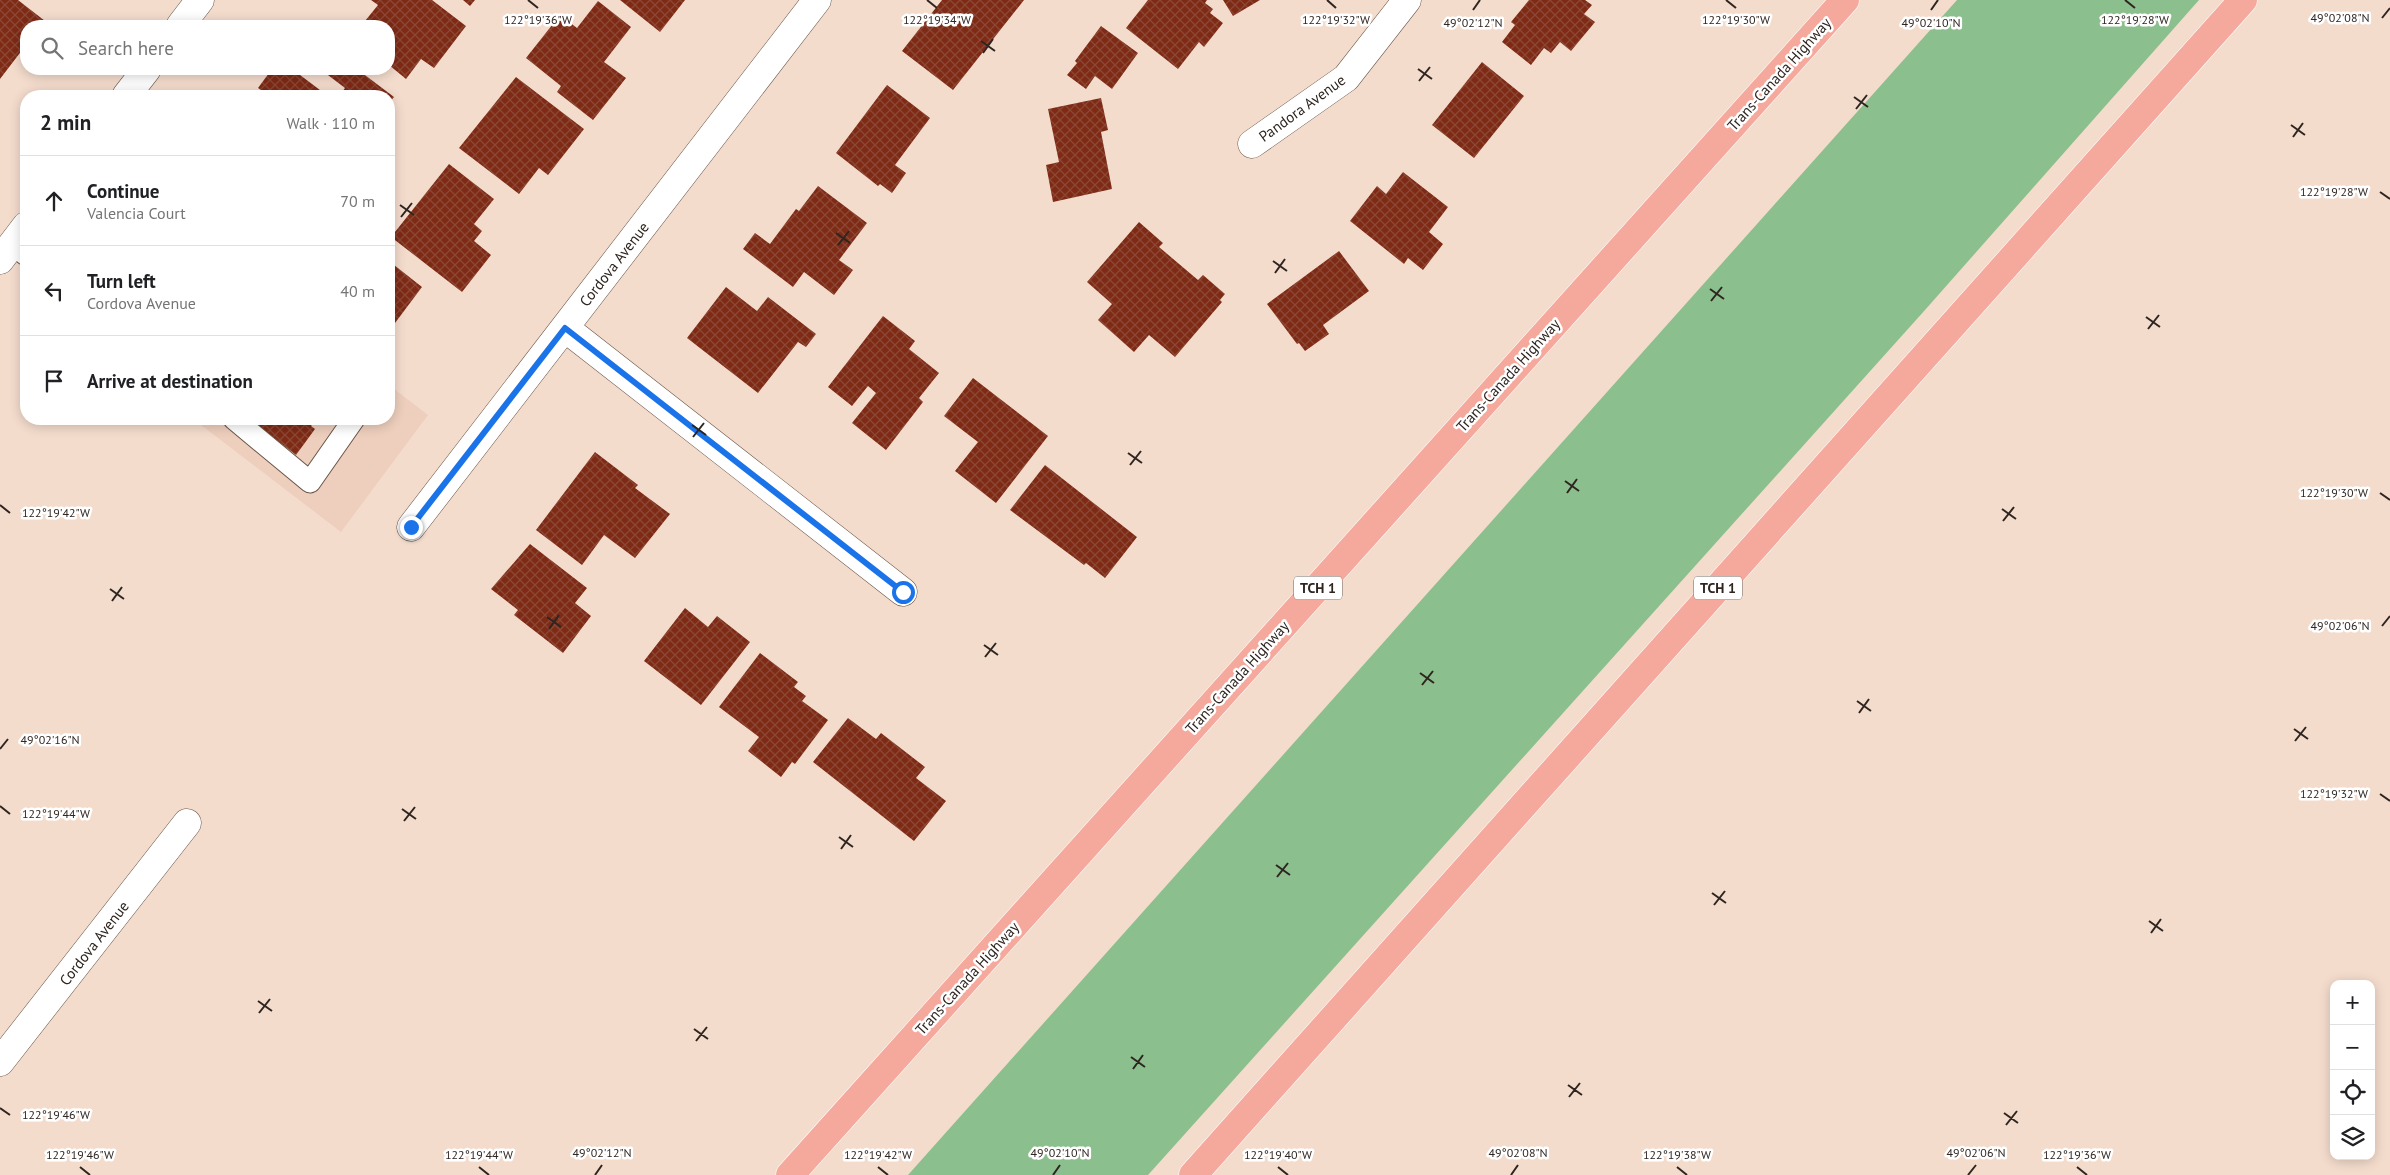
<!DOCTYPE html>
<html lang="en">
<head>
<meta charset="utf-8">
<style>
  body { margin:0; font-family:"PT Sans",sans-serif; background:#f2f2f2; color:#202124 }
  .controls { position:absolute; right:15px; bottom:15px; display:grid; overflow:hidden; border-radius:10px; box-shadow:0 2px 12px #0003 }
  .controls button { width:45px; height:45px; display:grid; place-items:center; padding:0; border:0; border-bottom:1px solid #e0e0e0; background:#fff; color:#202124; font:25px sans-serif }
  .stop { position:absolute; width:15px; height:15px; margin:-11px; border:4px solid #1a73e8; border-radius:50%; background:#fff }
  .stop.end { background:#1a73e8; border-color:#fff; box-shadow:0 1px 5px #0008 }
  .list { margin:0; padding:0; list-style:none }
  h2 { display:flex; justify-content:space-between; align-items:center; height:65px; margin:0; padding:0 20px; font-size:21px }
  h2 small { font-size:16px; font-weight:400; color:#757577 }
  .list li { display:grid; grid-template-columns:32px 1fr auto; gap:15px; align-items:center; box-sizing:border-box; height:90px; padding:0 20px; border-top:1px solid #e0e0e0 }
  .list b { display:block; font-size:19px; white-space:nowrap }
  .list p { margin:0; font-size:16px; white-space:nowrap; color:#757577 }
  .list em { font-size:16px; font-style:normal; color:#757577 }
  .icon { flex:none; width:28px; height:28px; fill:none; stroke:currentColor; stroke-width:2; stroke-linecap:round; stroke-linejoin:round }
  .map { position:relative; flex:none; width:2390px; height:1175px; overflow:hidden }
  .search { position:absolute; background:#fff; box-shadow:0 2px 12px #0003; left:20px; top:20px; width:375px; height:55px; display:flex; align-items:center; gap:12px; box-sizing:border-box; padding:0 18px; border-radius:20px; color:#757577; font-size:19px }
  .panel { position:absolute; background:#fff; box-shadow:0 2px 12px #0003; left:20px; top:90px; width:375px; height:335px; border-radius:20px }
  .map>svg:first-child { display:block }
  .built { fill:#eecfbd }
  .green { fill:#8bbf8d }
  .building { fill:url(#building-cross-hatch) }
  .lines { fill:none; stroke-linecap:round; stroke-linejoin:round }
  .lane-casing { stroke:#695548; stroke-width:23 }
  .street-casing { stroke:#695548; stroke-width:29 }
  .secondary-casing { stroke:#695548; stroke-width:29 }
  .highway-casing { stroke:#fff; stroke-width:29 }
  .lane { stroke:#fff; stroke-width:21 }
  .street { stroke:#fff; stroke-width:28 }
  .secondary { stroke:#fff; stroke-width:28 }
  .highway { stroke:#f5a99d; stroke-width:28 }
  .route { stroke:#1a73e8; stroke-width:6 }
  .ticks { fill:none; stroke:#2e2520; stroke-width:2 }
  .labels { text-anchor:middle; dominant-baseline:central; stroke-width:5; stroke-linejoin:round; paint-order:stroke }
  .shield { fill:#fff; stroke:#6d6663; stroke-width:1 }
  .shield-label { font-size:14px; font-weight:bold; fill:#2e2520 }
  .street-label { font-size:15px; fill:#2e2520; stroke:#fff }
  .ticks-label { font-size:12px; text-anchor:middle; fill:#2e2520; stroke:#fff; stroke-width:5; stroke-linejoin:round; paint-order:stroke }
</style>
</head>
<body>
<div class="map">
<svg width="2390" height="1175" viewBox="0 0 2390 1175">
  <defs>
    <pattern id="building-cross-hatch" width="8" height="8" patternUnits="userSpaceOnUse" patternTransform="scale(1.25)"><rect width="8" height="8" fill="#7e2a15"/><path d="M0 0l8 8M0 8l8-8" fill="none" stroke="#8b4836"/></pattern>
  </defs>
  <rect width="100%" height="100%" fill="#f4dccd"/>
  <path class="built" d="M389 385 428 415 341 532 193 419H389Z"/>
  <path class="green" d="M1957 0H2199L1925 310 1148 1175H908Z"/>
  <path class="building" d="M0 0H18L45 21 41 26H26V45L0 79Z
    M371 0H432L466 26 434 68 421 59 406 79 389 65V26H361L378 5Z
    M463 0H475L470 6Z
    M620 0H685L660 32Z
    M942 0H1024L953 90 902 51Z
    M1148 0H1207L1205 3 1213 9 1210 13 1223 23 1204 47 1199 42 1178 69 1126 28Z
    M1223 0H1260L1233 16Z
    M1529 0H1585L1592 5 1584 14 1595 22 1571 51 1560 42 1551 53 1544 48 1531 65 1502 42 1515 25 1511 22Z
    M598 1 631 27 604 62 626 78 593 120 557 92 561 86 526 58 560 15 577 28Z
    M1101 26 1138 53 1112 89 1095 76 1086 89 1067 75 1077 63 1075 61Z
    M1482 62 1524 96 1474 158 1432 125Z
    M272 69H292L328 96H269L258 88Z
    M326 69H357L394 97 389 103V96H339L345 88 324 72Z
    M516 77 584 129 548 175 539 168 519 194 459 148Z
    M887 85 930 118 895 165 906 173 892 193 880 184 878 186 836 153Z
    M1101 98 1108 130 1101 132 1112 189 1053 202 1046 165 1059 162 1048 109Z
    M449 164 494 199 474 224 482 231 474 241 491 255 462 292 391 237Z
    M1403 172 1448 207 1429 232 1443 244 1423 270 1408 258 1404 264 1350 221 1377 186 1386 194Z
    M818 186 867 223 839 260 853 270 834 295 804 272 793 287 743 249 755 233 770 244 796 209 799 211Z
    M1139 222 1163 243 1159 247 1198 280 1203 275 1225 294 1220 300 1222 302 1175 357 1149 335 1134 352 1098 320 1112 304 1087 282Z
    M1339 251 1369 291 1323 325 1329 334 1305 351 1299 343 1297 344 1267 304Z
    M389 261 422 287 389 331Z
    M726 287 757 311 768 297 816 334 806 347 798 342 758 393 687 338Z
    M883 316 915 341 909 349 939 373 919 398 923 402 886 450 852 423 876 393 868 386 852 406 828 387Z
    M973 378 1048 436 996 503 955 471 978 442 944 416Z
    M249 419H316L311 426 315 429 296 455Z
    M595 452 638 485 635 488 670 514 635 558 604 535 582 565 536 530Z
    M1045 465 1137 537 1105 578 1086 563 1084 565 1010 510Z
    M530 544 587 588 575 603 591 616 563 653 514 615 518 610 491 589Z
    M685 608 708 627 717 616 750 642 701 705 644 661Z
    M760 653 798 682 794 687 806 696 802 701 828 720 795 764 792 762 781 777 748 751 759 737 719 707Z
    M848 718 876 739 881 733 925 767 916 778 946 801 914 841 813 762Z"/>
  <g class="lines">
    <defs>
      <path id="lane" d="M12 244 26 255
        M234 419 310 482 354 419"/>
      <path id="street" d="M1252 144 1346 78 1407 0
        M565 328 903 592
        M411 527 817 0
        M0 1062 187 823"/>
      <path id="secondary" d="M180 26 200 0
        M126 96 147 69
        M0 260 26 226"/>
      <path id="highway" d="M790 1175 1845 0
        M1193 1175 2243 0"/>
    </defs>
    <use href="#lane" class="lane-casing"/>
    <use href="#street" class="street-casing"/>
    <use href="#secondary" class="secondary-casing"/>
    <use href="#highway" class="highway-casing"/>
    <use href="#lane" class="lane"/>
    <use href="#street" class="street"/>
    <use href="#secondary" class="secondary"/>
    <use href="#highway" class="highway"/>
  </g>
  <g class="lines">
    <path class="route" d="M411 527 565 328 903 592"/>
  </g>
  <path class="ticks" d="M528 0 538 8M927 0 937 8M1327 0 1336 8M1726 0 1736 8M2125 0 2135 8M1473 10 1480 0M1931 10 1938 0M2382 18 2390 8M981 41 995 51M983 53 993 39M1418 69 1432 79M1419 81 1430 67M1854 97 1868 107M1856 109 1867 95M2291 125 2305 135M2293 137 2303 123M2380 192 2390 199M400 205 414 215M401 217 412 203M836 233 850 243M838 245 849 231M1273 261 1287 271M1275 273 1285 259M1710 289 1724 299M1711 301 1722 287M2146 317 2160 327M2148 329 2159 315M692 425 706 435M693 437 704 423M1128 453 1142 463M1130 465 1141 451M1565 481 1579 491M1567 493 1577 479M2380 493 2390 500M0 505 10 513M2002 509 2016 519M2003 521 2014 507M110 589 124 599M112 601 122 587M547 617 561 627M2382 626 2390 616M549 629 559 615M984 645 998 655M985 657 996 643M1420 673 1434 683M1422 685 1433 671M1857 701 1871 711M1859 713 1869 699M2294 729 2308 739M2295 741 2306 727M0 749 8 739M2380 794 2390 801M0 806 10 814M402 809 416 819M404 821 415 807M839 837 853 847M841 849 851 835M1276 865 1290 875M1277 877 1288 863M1712 893 1726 903M1714 905 1725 891M2149 921 2163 931M2151 933 2161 919M258 1001 272 1011M259 1013 270 999M694 1029 708 1039M696 1041 707 1027M1131 1057 1145 1067M1133 1069 1143 1055M1568 1085 1582 1095M1569 1097 1580 1083M0 1108 10 1115M2004 1113 2018 1123M2006 1125 2017 1111M80 1167 90 1175M479 1167 489 1175M878 1167 888 1175M1278 1167 1288 1175M1677 1167 1687 1175M2077 1167 2087 1175M595 1175 602 1165M1053 1175 1060 1165M1511 1175 1518 1165M1968 1175 1976 1165"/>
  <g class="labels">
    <g class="shield">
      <rect x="1294" y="576.5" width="48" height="23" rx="4"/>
      <rect x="1694" y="576.5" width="48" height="23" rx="4"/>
    </g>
    <g class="shield-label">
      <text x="1318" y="588">TCH 1</text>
      <text x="1718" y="588">TCH 1</text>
    </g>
    <g class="street-label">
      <text transform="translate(1779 74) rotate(-48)">Trans-Canada Highway</text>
      <text transform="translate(1302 108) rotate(-36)">Pandora Avenue</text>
      <text transform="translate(614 264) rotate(-52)">Cordova Avenue</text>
      <text transform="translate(1508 375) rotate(-48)">Trans-Canada Highway</text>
      <text transform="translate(1237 677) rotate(-48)">Trans-Canada Highway</text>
      <text transform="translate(94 943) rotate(-52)">Cordova Avenue</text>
      <text transform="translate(967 978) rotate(-48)">Trans-Canada Highway</text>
    </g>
  </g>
  <g class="ticks-label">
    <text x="2340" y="22">49°02'08"N</text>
    <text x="538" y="24">122°19'36"W</text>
    <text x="937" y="24">122°19'34"W</text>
    <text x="1336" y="24">122°19'32"W</text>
    <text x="1736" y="24">122°19'30"W</text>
    <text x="2135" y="24">122°19'28"W</text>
    <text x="1473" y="27">49°02'12"N</text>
    <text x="1931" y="27">49°02'10"N</text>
    <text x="2334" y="196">122°19'28"W</text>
    <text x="2334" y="497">122°19'30"W</text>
    <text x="56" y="517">122°19'42"W</text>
    <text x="2340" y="630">49°02'06"N</text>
    <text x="50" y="744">49°02'16"N</text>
    <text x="2334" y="798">122°19'32"W</text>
    <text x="56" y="818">122°19'44"W</text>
    <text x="56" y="1119">122°19'46"W</text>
    <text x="602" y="1157">49°02'12"N</text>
    <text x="1060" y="1157">49°02'10"N</text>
    <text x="1518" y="1157">49°02'08"N</text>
    <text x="1976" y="1157">49°02'06"N</text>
    <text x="80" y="1159">122°19'46"W</text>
    <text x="479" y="1159">122°19'44"W</text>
    <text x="878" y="1159">122°19'42"W</text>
    <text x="1278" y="1159">122°19'40"W</text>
    <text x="1677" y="1159">122°19'38"W</text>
    <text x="2077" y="1159">122°19'36"W</text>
  </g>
</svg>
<div class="controls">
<button>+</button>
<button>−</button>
<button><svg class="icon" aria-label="locate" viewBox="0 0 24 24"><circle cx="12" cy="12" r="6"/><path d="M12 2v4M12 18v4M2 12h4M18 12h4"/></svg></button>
<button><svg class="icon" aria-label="layers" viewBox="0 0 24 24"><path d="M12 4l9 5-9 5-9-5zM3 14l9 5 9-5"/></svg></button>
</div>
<div class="stop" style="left:903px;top:592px"></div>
<div class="stop end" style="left:411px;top:527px"></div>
<div class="search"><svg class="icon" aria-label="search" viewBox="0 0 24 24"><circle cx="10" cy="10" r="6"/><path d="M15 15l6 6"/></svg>Search here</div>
<section class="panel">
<h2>2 min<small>Walk · 110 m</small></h2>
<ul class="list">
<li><svg class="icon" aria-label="ahead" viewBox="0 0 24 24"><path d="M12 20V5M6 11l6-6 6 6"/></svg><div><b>Continue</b><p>Valencia Court</p></div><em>70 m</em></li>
<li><svg class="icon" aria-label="left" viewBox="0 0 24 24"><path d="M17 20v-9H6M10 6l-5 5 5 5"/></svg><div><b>Turn left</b><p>Cordova Avenue</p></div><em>40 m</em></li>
<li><svg class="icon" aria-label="arrive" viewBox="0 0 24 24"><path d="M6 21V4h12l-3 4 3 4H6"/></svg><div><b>Arrive at destination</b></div></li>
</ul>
</section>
</div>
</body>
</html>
